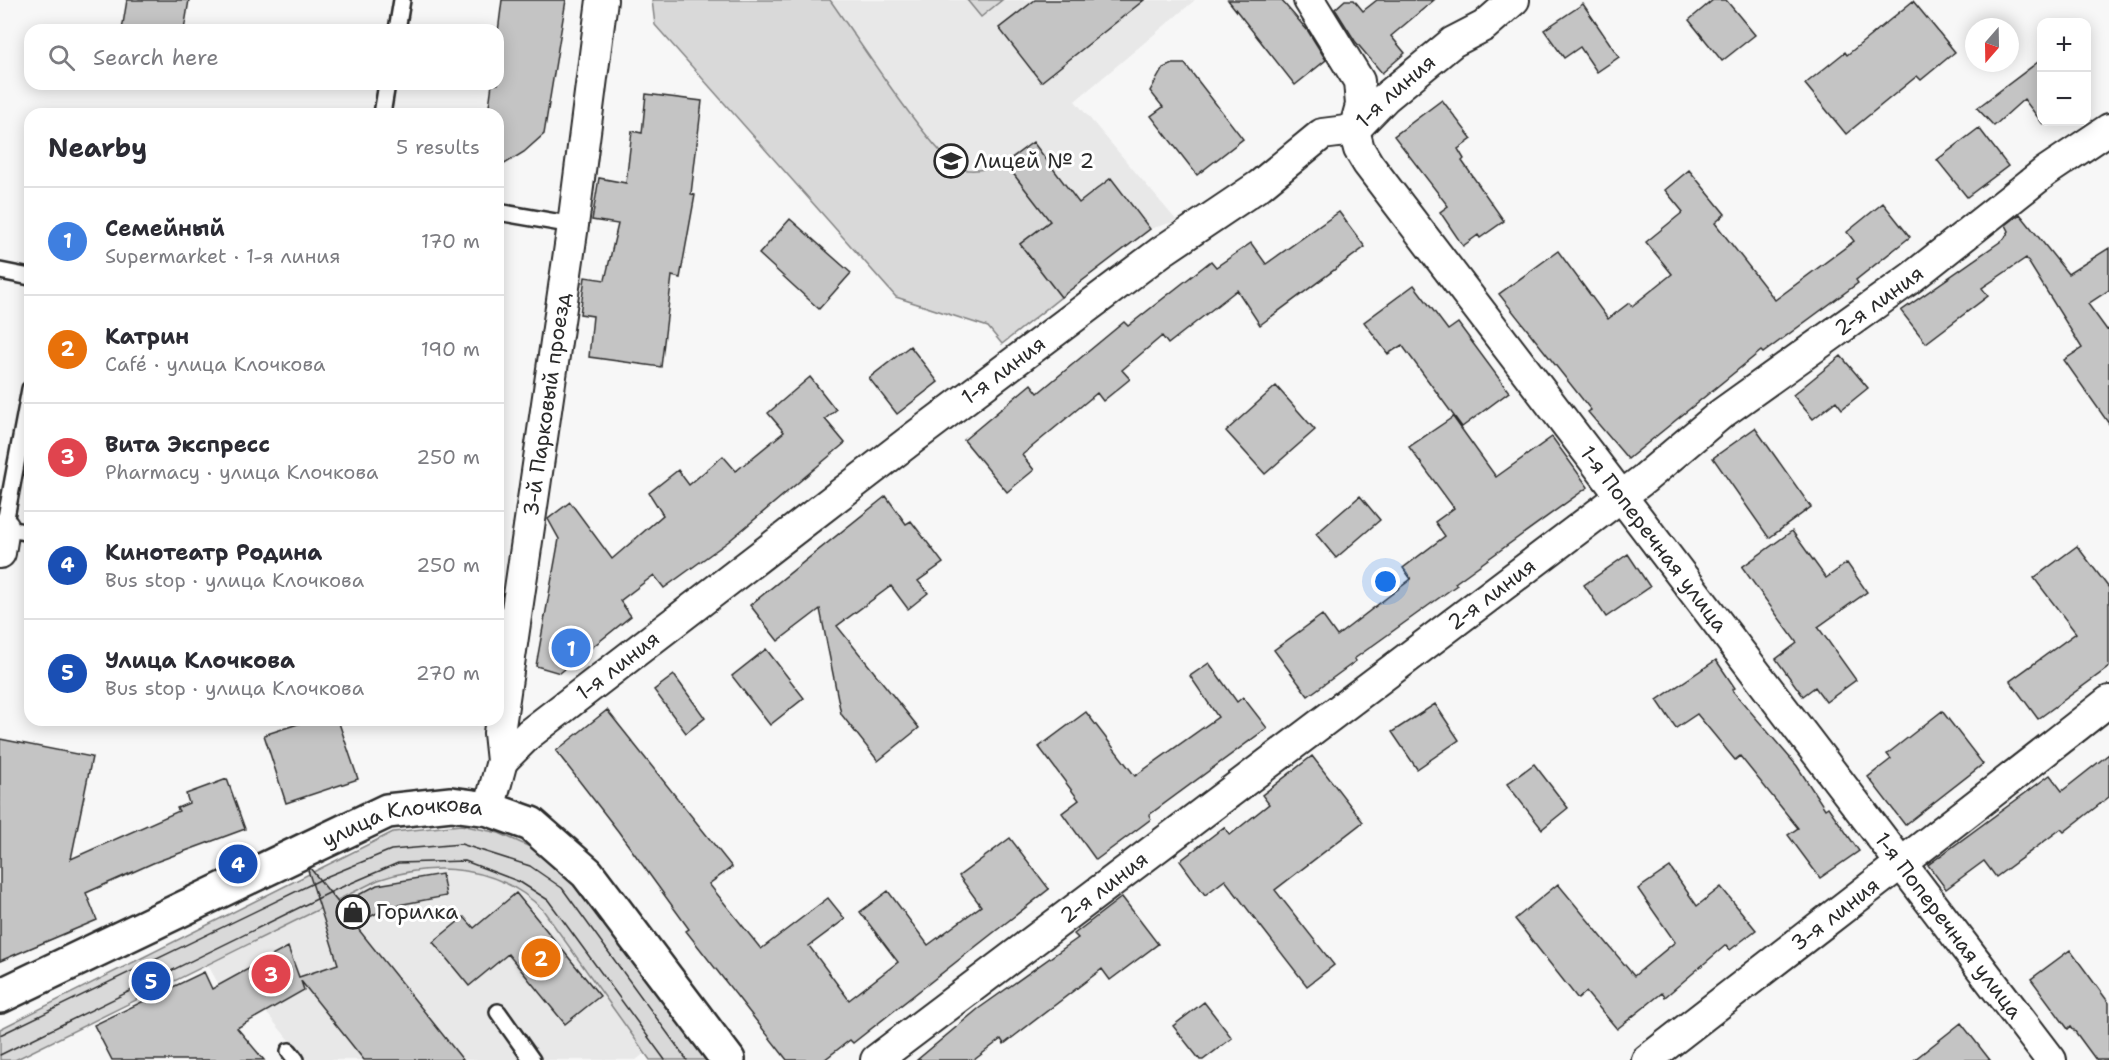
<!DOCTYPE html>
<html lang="en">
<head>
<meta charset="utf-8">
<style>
  body { margin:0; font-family:"Shantell Sans",sans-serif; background:#f7f7f7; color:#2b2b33 }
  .controls { position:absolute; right:18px; top:18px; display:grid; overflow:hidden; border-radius:12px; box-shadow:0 3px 15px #0003 }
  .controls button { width:54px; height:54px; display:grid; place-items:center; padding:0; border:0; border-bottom:2px solid #e1e1e2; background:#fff; color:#2b2b33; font:30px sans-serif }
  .compass { position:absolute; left:1965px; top:18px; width:54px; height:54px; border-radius:50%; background:#fff; box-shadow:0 3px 15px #0003; rotate:200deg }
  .you { position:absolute; left:1386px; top:582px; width:21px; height:21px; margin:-15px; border:4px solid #fff; border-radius:50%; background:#1a73e8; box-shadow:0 0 0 9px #1a73e833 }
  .badge { display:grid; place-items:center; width:39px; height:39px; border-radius:50%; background:#db2777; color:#fff; font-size:20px; font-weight:700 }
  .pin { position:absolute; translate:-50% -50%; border:3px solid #fff; box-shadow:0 2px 6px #0006 }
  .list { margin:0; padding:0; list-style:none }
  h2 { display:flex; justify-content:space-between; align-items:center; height:78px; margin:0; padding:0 24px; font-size:26px }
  h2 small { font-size:20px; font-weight:400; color:#7c7c81 }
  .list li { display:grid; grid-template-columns:39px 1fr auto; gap:18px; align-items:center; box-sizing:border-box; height:108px; padding:0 24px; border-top:2px solid #e1e1e2 }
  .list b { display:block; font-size:22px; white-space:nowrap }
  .list p { margin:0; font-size:20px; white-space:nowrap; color:#7c7c81 }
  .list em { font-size:20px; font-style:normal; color:#7c7c81 }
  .icon { flex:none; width:33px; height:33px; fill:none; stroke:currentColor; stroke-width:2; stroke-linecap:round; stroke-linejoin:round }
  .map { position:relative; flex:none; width:2109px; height:1060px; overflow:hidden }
  .search { position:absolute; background:#fff; box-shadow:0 3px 15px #0003; left:24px; top:24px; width:480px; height:66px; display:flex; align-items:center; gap:15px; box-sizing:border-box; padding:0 21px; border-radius:18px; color:#7c7c81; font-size:22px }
  .panel { position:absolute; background:#fff; box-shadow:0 3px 15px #0003; left:24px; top:108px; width:480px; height:618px; border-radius:18px }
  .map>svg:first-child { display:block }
  .built { fill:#e8e8e8 }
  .green { fill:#d9d9d9; stroke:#828282; stroke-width:1.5 }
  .building { fill:#c4c4c4; stroke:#2b2b2b; stroke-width:1.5 }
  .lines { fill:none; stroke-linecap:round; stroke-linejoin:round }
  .lane-casing { stroke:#2b2b2b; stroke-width:20 }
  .street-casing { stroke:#2b2b2b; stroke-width:34 }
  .secondary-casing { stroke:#2b2b2b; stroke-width:38 }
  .lane { stroke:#fff; stroke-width:15 }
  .street { stroke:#fff; stroke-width:30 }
  .secondary { stroke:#fff; stroke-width:33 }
  .tram { stroke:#2b2b2b; stroke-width:1.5 }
  .labels { text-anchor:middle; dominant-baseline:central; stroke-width:6; stroke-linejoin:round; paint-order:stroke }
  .street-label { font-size:21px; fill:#2b2b2b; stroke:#fff }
  .poi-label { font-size:21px; fill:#2b2b2b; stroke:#fff; text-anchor:start }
</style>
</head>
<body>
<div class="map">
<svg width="2109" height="1060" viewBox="0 0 2109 1060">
  <rect width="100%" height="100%" fill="#f7f7f7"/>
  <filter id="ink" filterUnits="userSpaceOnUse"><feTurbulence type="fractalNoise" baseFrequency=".0167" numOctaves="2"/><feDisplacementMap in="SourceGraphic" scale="12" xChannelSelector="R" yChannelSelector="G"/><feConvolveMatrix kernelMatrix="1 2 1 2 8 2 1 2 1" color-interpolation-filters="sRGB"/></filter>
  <g filter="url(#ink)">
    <path class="built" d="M652 0H1195L1075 101 1177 221 1150 229 1002 344 988 327 896 297 655 25Z
      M430 868 463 870 491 877 526 893 543 910 645 1053 636 1060H305L265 1011 231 1007 208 965 378 880 403 871Z"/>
    <path class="green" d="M652 0H830C851 29 935 159 960 168 975 174 991 167 1005 163L1050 221 1020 244 1061 297 1002 344 988 327 896 297 655 25Z
      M967 0H1002L981 17Z
      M461 825 499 833 539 851 573 877 709 1060H650L543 910C500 866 435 860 378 880L15 1060H0V1029L393 832Z"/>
    <path class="building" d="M127 0H189L184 30H122Z
      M502 0H566L544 134 524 152 498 168V114H488L492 84H498V32Z
      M1035 0H1144L1041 82 999 28Z
      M1228 0H1281L1308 31 1326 60 1295 85Z
      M1345 0H1354L1363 11 1377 0H1434L1391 36 1405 53 1382 73 1355 41 1335 9Z
      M1713 0H1726L1755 35 1722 61 1689 20Z
      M1913 1 1955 52 1921 80 1917 76 1846 134 1805 84 1845 52 1847 55Z
      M1583 4 1619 57 1597 72 1580 47 1564 58 1544 30Z
      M2042 59V123L2024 99 1994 126 1977 108Z
      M1172 64H1185L1243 139 1197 175 1151 116 1163 107 1150 91 1163 68Z
      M646 94 702 101 691 194 695 195 680 278 672 276 661 367 589 357 593 316 580 314 585 277 605 280 618 224 592 220 599 178 626 183 632 131 642 133Z
      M1442 100 1472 139 1458 149 1464 159 1462 161 1504 221 1480 238 1478 235 1463 246 1440 212 1448 206 1394 136Z
      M1979 128 2008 166 1967 197 1937 160Z
      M1033 142 1079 203 1111 178 1150 229 1061 297 1020 244 1050 221 1005 163Z
      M1689 170 1725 214 1715 223 1775 300 1854 241 1847 232 1883 203 1910 237 1856 280 1858 283 1763 353 1761 351 1628 459 1588 412 1591 410 1499 294 1558 251 1608 319 1629 303 1632 306 1672 274 1646 242 1683 212 1665 190Z
      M1339 212 1365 247 1260 325 1237 290 1168 344 1162 336 1122 370 1130 379 1103 401 1097 393 1022 455 1034 470 1007 492 964 440 1031 384 1038 393 1124 322 1128 326 1211 261 1216 267 1251 243 1266 264Z
      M2020 214 2068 274 2109 248V290L2088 304 2107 330 2109 329V424L2064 360 2082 348 2026 258 1982 288 1988 296 1926 343 1901 311 2004 239 2009 231 2006 225Z
      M790 219 851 273 819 309 759 254Z
      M1414 285 1448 330 1458 323 1509 392 1462 427 1402 345 1388 354 1364 322Z
      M910 346 938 382 897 414 869 378Z
      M1841 356 1868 388 1842 409 1836 401 1813 419 1793 395Z
      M810 377 836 410 825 419 845 443 729 541 664 588 654 575 620 601 631 616 560 673 536 666 559 539 548 519 570 502 612 559 663 515 649 493 678 470 689 485 723 456 736 471 784 432 768 413Z
      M1276 386 1315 430 1265 474 1226 431Z
      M1453 417 1496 477 1552 437 1588 487 1455 583 1457 585 1354 659 1356 661 1308 696 1274 650 1322 615 1337 636 1411 579 1403 568 1445 536 1435 522 1454 508 1409 447Z
      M1755 428 1811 507 1769 538 1713 458Z
      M886 496 906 524 911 521 943 563 918 581 928 593 908 609 891 586 837 626 919 728 878 761 841 714 820 609 778 641 750 605Z
      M1360 496 1380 520 1336 558 1316 534Z
      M1792 531 1826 578 1847 563 1867 592 1818 627 1856 680 1826 702 1815 687 1803 696 1776 659 1797 643 1742 567Z
      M2077 546 2109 588V667L2038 719 2010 681 2076 633 2034 578Z
      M1628 554 1650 587 1606 617 1584 585Z
      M766 649 804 698 770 725 732 676Z
      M1716 660 1735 688 1732 690 1797 766 1825 809 1828 807 1859 851 1820 878 1788 835 1798 828 1740 756 1735 760 1697 714 1676 728 1657 700Z
      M1209 663 1237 702 1243 697 1267 728 1149 815 1151 819 1096 860 1062 813 1079 800 1039 747 1086 712 1135 776 1218 717 1190 676Z
      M674 675 705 718 686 733 654 690Z
      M1435 704 1459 740 1417 769 1392 732Z
      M607 710 732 867 709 884 761 949 828 898 845 919 809 946 849 1000 898 962 860 912 888 891 928 945 981 906 959 876 1010 838 1049 889 853 1043 850 1040 824 1060H787L686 931 689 929 618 831 556 751Z
      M1942 711 1983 764 1905 825 1868 777 1891 759 1887 754Z
      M310 720H338L358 779 286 803 264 735Z
      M0 739 92 757 71 859 179 811 177 808 189 803 186 794 227 779 245 829 153 863 86 893 97 920 0 961Z
      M2109 754V797L2064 832 2061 829 1996 877 1984 861 1946 889 1928 865 2050 775 2062 791Z
      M1312 756 1363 822 1275 890 1334 965 1307 986 1225 880 1205 895 1180 861 1224 827 1230 835 1269 804 1262 795Z
      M1534 764 1568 808 1542 829 1507 784Z
      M1670 867 1697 906 1721 887 1756 930 1730 950 1726 945 1665 997 1662 993 1617 1029 1586 992 1578 999 1515 919 1558 884 1634 976 1675 942 1638 889Z
      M310 868 340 905 377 885 442 874 446 896 388 907 355 925 463 1060H364L301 981 304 990 237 1028 264 1060H112L94 1025 204 972 212 989 288 947 299 977 338 964 308 870Z
      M516 893 600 996 565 1024 508 954 469 986 433 942 464 917 474 928Z
      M1122 897 1158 944 1110 980 1102 969 1004 1044 1001 1039 974 1060H917L978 1009 1078 938 1074 934Z
      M2070 950 2109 1003V1060H2096L2071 1026 2068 1029 2031 979Z
      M1204 1002 1232 1038 1203 1060H1200L1173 1026Z
      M1961 1023 1990 1060H1914Z"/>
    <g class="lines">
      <defs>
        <path id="lane" d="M397 30 402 0
          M382 114 387 84
          M498 212 573 225
          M0 271 30 277
          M30 389 4 528 30 533
          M498 1012 532 1060
          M289 1051 296 1060"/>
        <g id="street">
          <path id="s1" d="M1309 0 1359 81 1361 105 1354 130 1359 149 1368 164 2051 1060"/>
          <path d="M0 553 4 528"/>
          <path id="s2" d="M502 761 529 734 912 439 1162 251 1260 185 1322 134 1354 130 1385 98 1453 42 1484 26 1514 0"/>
          <path id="s3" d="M489 809 502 761 499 733 573 225 602 0"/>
          <path id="s4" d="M876 1060 1644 479 1721 414 1911 278 2045 172 2109 129"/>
          <path id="s5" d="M1647 1060C1801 940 1956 822 2109 701"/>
        </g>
        <g id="secondary">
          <path id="s6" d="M0 996 387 811 451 804 489 809 531 824 587 873 728 1060"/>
        </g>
      </defs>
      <use href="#lane" class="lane-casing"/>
      <use href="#street" class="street-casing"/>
      <use href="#secondary" class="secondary-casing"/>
      <use href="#lane" class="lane"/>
      <use href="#street" class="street"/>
      <use href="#secondary" class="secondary"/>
      <path class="tram" d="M0 1035 328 876 391 850 461 844 530 866 562 888 687 1060
        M0 1055 335 890 398 863 465 861 520 882 548 900 665 1060"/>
    </g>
  </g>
  <defs>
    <symbol id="school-ring" viewBox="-11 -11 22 22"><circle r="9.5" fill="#fff" stroke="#2b2b2b" stroke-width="1.5"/><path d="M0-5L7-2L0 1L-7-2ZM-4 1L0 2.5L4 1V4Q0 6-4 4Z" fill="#2b2b2b"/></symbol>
    <symbol id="shop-ring" viewBox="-11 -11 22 22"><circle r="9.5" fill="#fff" stroke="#2b2b2b" stroke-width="1.5"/><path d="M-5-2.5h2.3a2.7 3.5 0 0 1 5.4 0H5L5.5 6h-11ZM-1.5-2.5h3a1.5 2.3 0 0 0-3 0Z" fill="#2b2b2b"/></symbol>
  </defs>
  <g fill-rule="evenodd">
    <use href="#school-ring" x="932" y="142" width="38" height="38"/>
    <use href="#shop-ring" x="334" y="893" width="38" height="38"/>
  </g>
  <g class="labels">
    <g class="street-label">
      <text stroke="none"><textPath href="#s2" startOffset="1122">1-я линия</textPath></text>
      <text stroke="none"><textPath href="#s4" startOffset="1258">2-я линия</textPath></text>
      <text stroke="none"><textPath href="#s2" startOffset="636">1-я линия</textPath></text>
      <text stroke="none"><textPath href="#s3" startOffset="410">3-й Парковый проезд</textPath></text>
      <text stroke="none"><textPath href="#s1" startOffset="654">1-я Поперечная улица</textPath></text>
      <text stroke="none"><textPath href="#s4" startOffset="772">2-я линия</textPath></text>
      <text stroke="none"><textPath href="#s2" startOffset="150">1-я линия</textPath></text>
      <text stroke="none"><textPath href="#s6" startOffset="442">улица Клочкова</textPath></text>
      <text stroke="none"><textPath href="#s4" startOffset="286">2-я линия</textPath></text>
      <text stroke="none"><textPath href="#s5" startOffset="238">3-я линия</textPath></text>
      <text stroke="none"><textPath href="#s1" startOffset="1140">1-я Поперечная улица</textPath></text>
    </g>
    <g class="poi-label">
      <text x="974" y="161">Лицей № 2</text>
      <text x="376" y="912">Горилка</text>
    </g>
  </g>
</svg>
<div class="controls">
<button>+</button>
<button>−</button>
</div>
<svg class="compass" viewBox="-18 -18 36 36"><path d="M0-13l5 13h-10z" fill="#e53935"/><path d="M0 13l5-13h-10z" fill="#7c7c81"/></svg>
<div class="you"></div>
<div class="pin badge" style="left:571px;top:648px;background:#3f7fe0">1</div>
<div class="pin badge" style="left:541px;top:958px;background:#e8710a">2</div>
<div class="pin badge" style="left:271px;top:974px;background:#e0444e">3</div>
<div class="pin badge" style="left:238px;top:864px;background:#1a4fb4">4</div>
<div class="pin badge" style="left:151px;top:981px;background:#1a4fb4">5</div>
<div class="search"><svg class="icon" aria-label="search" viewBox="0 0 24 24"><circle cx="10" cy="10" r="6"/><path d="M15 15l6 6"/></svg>Search here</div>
<section class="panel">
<h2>Nearby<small>5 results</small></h2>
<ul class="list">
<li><span class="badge" style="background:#3f7fe0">1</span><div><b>Семейный</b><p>Supermarket · 1-я линия</p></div><em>170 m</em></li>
<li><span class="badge" style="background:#e8710a">2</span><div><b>Катрин</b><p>Café · улица Клочкова</p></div><em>190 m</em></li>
<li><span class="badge" style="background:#e0444e">3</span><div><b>Вита Экспресс</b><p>Pharmacy · улица Клочкова</p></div><em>250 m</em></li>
<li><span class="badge" style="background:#1a4fb4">4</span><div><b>Кинотеатр Родина</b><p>Bus stop · улица Клочкова</p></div><em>250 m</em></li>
<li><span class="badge" style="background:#1a4fb4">5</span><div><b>Улица Клочкова</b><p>Bus stop · улица Клочкова</p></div><em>270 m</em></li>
</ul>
</section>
</div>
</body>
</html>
